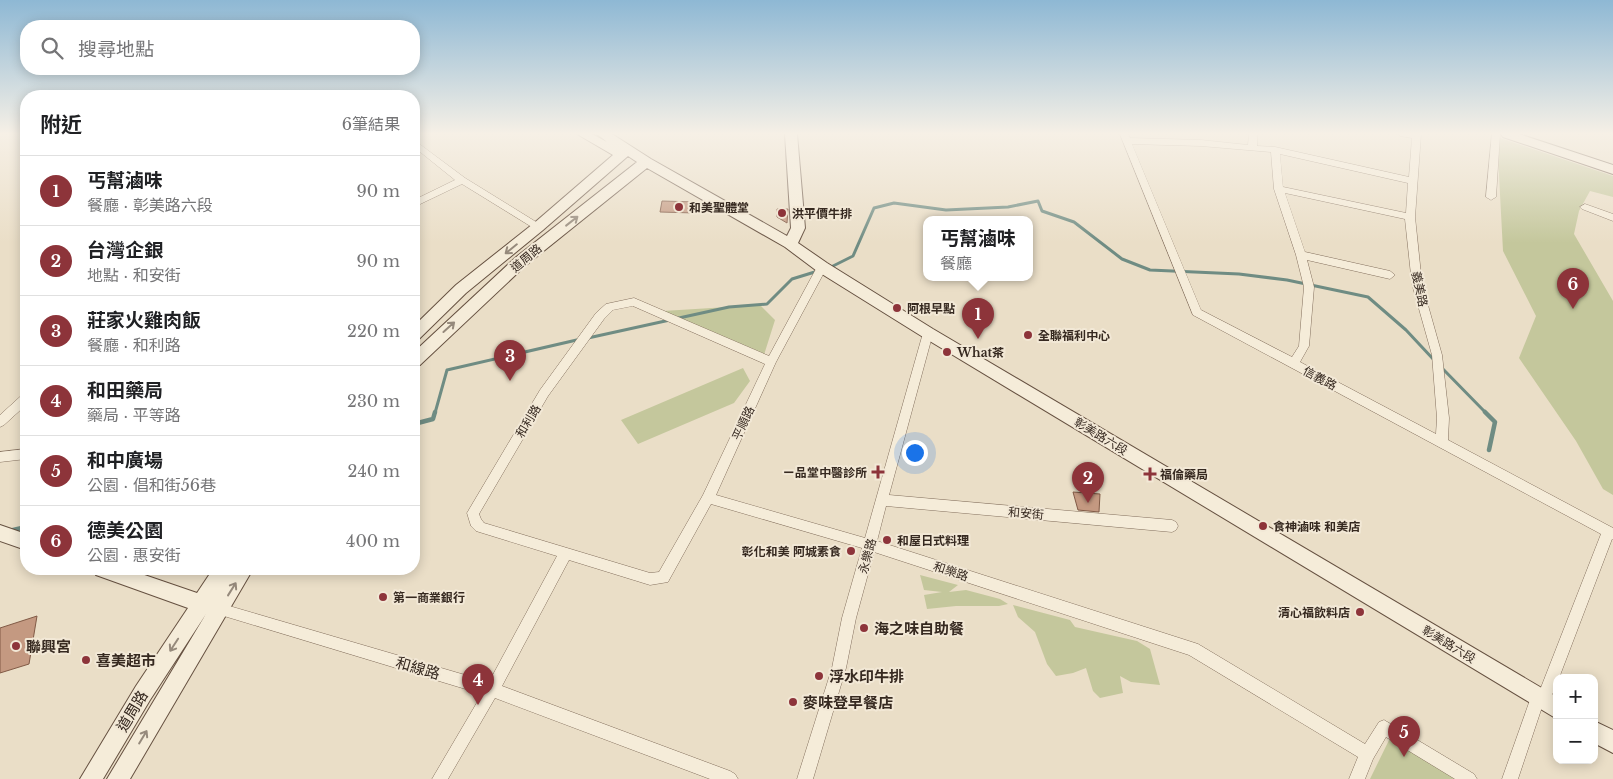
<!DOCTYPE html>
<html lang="zh-TW">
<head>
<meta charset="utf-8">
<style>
  body { margin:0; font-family:"Libre Baskerville","Noto Sans TC",serif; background:#f2f2f2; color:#202124 }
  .controls { position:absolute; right:15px; bottom:15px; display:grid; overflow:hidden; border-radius:10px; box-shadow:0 2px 12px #0003 }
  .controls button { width:45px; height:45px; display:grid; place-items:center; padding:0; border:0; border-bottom:1px solid #e0e0e0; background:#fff; color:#202124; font:25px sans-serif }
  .you { position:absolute; left:914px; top:452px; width:18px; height:18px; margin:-12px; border:4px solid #fff; border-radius:50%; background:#1a73e8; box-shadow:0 0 0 8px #1a73e833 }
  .badge { display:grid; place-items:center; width:32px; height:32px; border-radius:50%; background:#8d343a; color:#fff; font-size:16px; font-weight:700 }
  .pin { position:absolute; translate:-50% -41px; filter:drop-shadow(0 1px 2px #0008) }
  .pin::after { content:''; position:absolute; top:26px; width:18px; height:15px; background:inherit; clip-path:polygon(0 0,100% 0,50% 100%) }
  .popup { position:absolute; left:923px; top:216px; width:110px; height:65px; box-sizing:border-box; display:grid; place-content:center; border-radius:10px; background:#fff; filter:drop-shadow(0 1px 4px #0005); font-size:16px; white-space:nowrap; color:#757577 }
  .popup b { font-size:19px; color:#202124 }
  .popup::after { content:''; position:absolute; left:50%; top:100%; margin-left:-10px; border:10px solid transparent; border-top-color:#fff }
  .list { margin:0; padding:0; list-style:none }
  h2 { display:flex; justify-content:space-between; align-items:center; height:65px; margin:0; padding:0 20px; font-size:21px }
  h2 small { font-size:16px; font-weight:400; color:#757577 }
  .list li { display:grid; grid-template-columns:32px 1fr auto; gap:15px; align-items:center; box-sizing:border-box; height:70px; padding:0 20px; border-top:1px solid #e0e0e0 }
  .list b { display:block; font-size:19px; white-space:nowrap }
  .list p { margin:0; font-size:16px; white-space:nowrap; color:#757577 }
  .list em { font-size:16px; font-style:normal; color:#757577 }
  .icon { flex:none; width:28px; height:28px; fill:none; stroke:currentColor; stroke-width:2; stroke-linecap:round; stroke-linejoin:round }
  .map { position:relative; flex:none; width:1613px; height:779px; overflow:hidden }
  .search { position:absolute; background:#fff; box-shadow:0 2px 12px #0003; left:20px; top:20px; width:400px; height:55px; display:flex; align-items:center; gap:12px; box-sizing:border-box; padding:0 18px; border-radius:20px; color:#757577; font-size:19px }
  .panel { position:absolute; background:#fff; box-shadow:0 2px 12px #0003; left:20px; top:90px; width:400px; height:485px; border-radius:20px }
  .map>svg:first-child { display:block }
  .green { fill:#c4c79c }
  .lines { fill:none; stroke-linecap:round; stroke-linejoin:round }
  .stream-far1 { stroke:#6f8c83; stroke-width:3 }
  .stream { stroke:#6f8c83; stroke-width:4.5 }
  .building { fill:#c49981; stroke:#815a46 }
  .street-casing { stroke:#84705e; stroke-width:1 }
  .secondary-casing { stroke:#665141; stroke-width:2 }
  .street { fill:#f5ecd9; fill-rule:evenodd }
  .secondary { fill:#f5ecd9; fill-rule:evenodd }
  .oneway { stroke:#968a7c }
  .poi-dot { fill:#8d343a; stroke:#f2e8d6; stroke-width:2 }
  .labels { text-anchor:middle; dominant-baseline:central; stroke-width:4; stroke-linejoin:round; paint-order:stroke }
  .poi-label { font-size:12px; font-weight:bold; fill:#362920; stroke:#f2e8d6; text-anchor:start }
  .street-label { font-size:12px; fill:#362920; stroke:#f2e8d6 }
  .near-poi-label { font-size:15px; font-weight:bold; fill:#362920; stroke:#f2e8d6; text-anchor:start }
  .near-street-label { font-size:15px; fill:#362920; stroke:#f2e8d6 }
</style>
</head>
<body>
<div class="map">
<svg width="1613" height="779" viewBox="0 0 1613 779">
  <rect width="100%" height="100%" fill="#eadec7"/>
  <path class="green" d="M1497 137 1613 176V197L1590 191 1579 211 1574 234 1613 301V495L1603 489 1576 441 1519 358 1536 316 1503 251Z
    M760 305 775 320 763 358 663 311Z
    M743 368 750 381 734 403 638 444 621 420Z
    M920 575 958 585 949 592 966 590 1000 599 1008 604 999 606H956L927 609 924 595 942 592 924 590Z
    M1013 605 1070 620 1075 627 1137 641 1150 649 1160 685 1131 682 1120 676 1123 693 1100 698 1093 691 1086 668 1073 673 1056 676 1047 664 1035 632 1018 617Z
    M1392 734 1463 779H1370Z"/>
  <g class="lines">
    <path class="stream-far1" d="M829 268 853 256 874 208 894 203 946 210 1008 207 1038 201 1042 211 1074 222 1122 259 1150 270 1239 274 1287 280 1368 297 1406 330 1434 360
      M588 338 729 307 767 304 792 279 818 271
      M1441 367 1486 413
      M435 413 447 370 581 339"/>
    <path class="stream" d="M1485 412 1495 422 1489 450
      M414 424 433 419 435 412
      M0 533 26 527"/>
  </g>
  <path class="building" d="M662 201 696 202 695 213 660 212Z
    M777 209H788L787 223 777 217Z
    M1073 492 1100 494 1099 512 1078 510Z
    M37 616 29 664 0 673V628Z"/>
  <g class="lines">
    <defs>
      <path id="street" d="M1120 134H1128L1130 138 1201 140 1248 145 1249 134H1257V146L1275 147 1409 177 1412 138 1400 136 1399 134H1421L1415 217 1422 284 1442 355 1449 418 1448 440 1613 528V540L1612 539 1559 678H1557V683L1548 705 1542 707 1518 779H1502L1531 697 1533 692 1540 690 1601 534 1193 315ZM1132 144 1201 146 1271 152 1274 189 1296 255 1304 287 1299 346 1292 357 1201 310ZM1280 154 1408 183 1406 213 1283 187ZM1285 193 1405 219 1412 284 1432 355 1437 418 1436 434 1300 362 1309 346 1314 287 1307 260 1390 279 1395 275 1390 271 1305 252Z
        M1492 134H1500L1496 197 1491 200 1486 197Z
        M414 140 465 178 541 225 543 227 541 229H535L462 184 414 207V200L455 180 414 147Z
        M1585 204 1613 214V221L1582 209 1580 207Z
        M822 263 827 267 776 362 716 495 865 538 923 333 924 330H932L933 333 889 495 1172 520 1176 522 1178 526 1176 530 1172 532 886 506 877 541 1198 644 1365 744 1379 722 1384 720 1474 774 1477 779H1455L1386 737 1373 759 1365 779H1349L1358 757 1189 655 874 552 856 618 846 668 813 779H797L832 668 842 618 862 548 711 504 668 582 650 585 569 560 502 686 730 771 735 774 738 779H710L495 698 448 779H432L482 694 214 613 212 609 214 605 219 603 489 682 557 556 476 531 471 526 467 513 540 390 596 313 606 304 634 298 769 356 817 267ZM633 306 765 364 703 495 659 572 650 573 484 523 481 519 479 514 548 396 604 319 613 310Z
        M26 394V405L4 425 0 427V415L22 395Z
        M26 449V459L0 462V452Z"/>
      <path id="secondary" d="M577 134H592L607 142 597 134H612L651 159 787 236 791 228 785 134H797L805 228 798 243 827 263 933 329 1557 697V719L923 337 817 271 785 247 647 168 525 266 420 365 414 367V352L515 258 637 162 628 156 543 230 466 293 419 339 414 341V326L456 285 533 224 613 155Z
        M1501 134H1519L1613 165V174L1503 137Z
        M0 525 26 534V550L0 541Z
        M94 569H127L197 593 213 569H233V570L234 569H253L130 779H107L206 614 150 700 103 779H80L136 686 188 608 96 575Z
        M1594 721 1613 730V753L1594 743Z"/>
    </defs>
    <use href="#street" class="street-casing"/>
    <use href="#secondary" class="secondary-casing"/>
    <use href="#street" class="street"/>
    <use href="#secondary" class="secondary"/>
  </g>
  <defs><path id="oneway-shaft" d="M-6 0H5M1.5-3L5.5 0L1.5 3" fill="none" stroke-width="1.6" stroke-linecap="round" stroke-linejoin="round" transform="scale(1.25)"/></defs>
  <g class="oneway">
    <use href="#oneway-shaft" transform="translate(572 221) rotate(-38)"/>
    <use href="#oneway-shaft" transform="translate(511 249) rotate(141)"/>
    <use href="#oneway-shaft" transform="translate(449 327) rotate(-42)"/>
    <use href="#oneway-shaft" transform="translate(232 589) rotate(-58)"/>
    <use href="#oneway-shaft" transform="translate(174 645) rotate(123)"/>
    <use href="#oneway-shaft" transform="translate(143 737) rotate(-59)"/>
  </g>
  <linearGradient id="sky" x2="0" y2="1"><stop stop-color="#8eb8d4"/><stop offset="0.55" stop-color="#f6f0e6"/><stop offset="1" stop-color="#f6f0e6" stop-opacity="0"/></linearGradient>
  <rect width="1613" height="243" fill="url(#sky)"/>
  <g class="poi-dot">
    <circle cx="679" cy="207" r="5"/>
    <circle cx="782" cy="213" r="5"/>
    <circle cx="897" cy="308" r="5"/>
    <circle cx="1028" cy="335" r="5"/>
    <circle cx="947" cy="352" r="5"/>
    <path d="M875.5 464.5h5v5h5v5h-5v5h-5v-5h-5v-5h5z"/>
    <path d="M1147.5 466.5h5v5h5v5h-5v5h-5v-5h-5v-5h5z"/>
    <circle cx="1263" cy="526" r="5"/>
    <circle cx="887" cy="540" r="5"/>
    <circle cx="851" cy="551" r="5"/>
    <circle cx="383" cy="597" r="5"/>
    <circle cx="1360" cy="612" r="5"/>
    <circle cx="864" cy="628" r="5"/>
    <circle cx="16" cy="646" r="5"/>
    <circle cx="86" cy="660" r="5"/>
    <circle cx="819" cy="676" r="5"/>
    <circle cx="793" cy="702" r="5"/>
  </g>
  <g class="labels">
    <g class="poi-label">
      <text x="689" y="207">和美聖體堂</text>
      <text x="792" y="213">洪平價牛排</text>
      <text x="907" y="308">阿根早點</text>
      <text x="1038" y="335">全聯福利中心</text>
      <text x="957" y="352">What茶</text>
      <text x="867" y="472" text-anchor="end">ㄧ品堂中醫診所</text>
      <text x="1160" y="474">福倫藥局</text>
      <text x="1273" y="526">食神滷味 和美店</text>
      <text x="897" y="540">和屋日式料理</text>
      <text x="841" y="551" text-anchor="end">彰化和美 阿城素食</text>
      <text x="393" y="597">第一商業銀行</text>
      <text x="1350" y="612" text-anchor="end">清心福飲料店</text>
    </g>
    <g class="street-label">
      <text transform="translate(526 258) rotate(-40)">道周路</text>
      <text transform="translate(1420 289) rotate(78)">義美路</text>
      <text transform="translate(1320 378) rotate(28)">信義路</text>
      <text transform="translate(528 421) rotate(-59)">和利路</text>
      <text transform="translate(743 423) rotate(-65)">平順路</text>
      <text transform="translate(1101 436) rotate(31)">彰美路六段</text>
      <text transform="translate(1026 513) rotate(5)">和安街</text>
      <text transform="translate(867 556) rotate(-75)">永樂路</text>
      <text transform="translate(951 571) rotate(18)">和樂路</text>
      <text transform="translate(1449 644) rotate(31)">彰美路六段</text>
    </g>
    <g class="near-poi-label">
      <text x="874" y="628">海之味自助餐</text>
      <text x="26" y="646">聯興宮</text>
      <text x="96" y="660">喜美超市</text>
      <text x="829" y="676">浮水印牛排</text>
      <text x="803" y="702">麥味登早餐店</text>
    </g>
    <g class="near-street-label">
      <text transform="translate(418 668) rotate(16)">和線路</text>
      <text transform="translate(132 711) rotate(-59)">道周路</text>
    </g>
  </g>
</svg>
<div class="controls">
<button>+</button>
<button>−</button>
</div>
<div class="you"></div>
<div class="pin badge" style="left:978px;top:339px">1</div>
<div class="popup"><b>丐幫滷味</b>餐廳</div>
<div class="pin badge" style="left:1088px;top:503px">2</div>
<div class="pin badge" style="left:510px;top:381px">3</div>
<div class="pin badge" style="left:478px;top:705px">4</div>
<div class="pin badge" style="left:1404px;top:757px">5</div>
<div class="pin badge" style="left:1573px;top:309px">6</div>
<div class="search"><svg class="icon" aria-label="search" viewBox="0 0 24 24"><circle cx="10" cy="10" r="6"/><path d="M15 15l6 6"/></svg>搜尋地點</div>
<section class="panel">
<h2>附近<small>6筆結果</small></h2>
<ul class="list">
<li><span class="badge">1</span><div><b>丐幫滷味</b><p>餐廳 · 彰美路六段</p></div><em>90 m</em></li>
<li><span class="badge">2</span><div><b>台灣企銀</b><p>地點 · 和安街</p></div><em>90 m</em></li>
<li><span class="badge">3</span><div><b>莊家火雞肉飯</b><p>餐廳 · 和利路</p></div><em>220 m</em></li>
<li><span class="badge">4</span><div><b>和田藥局</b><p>藥局 · 平等路</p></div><em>230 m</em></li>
<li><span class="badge">5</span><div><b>和中廣場</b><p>公園 · 倡和街56巷</p></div><em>240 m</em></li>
<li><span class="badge">6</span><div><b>德美公園</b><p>公園 · 惠安街</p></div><em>400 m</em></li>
</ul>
</section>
</div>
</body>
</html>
